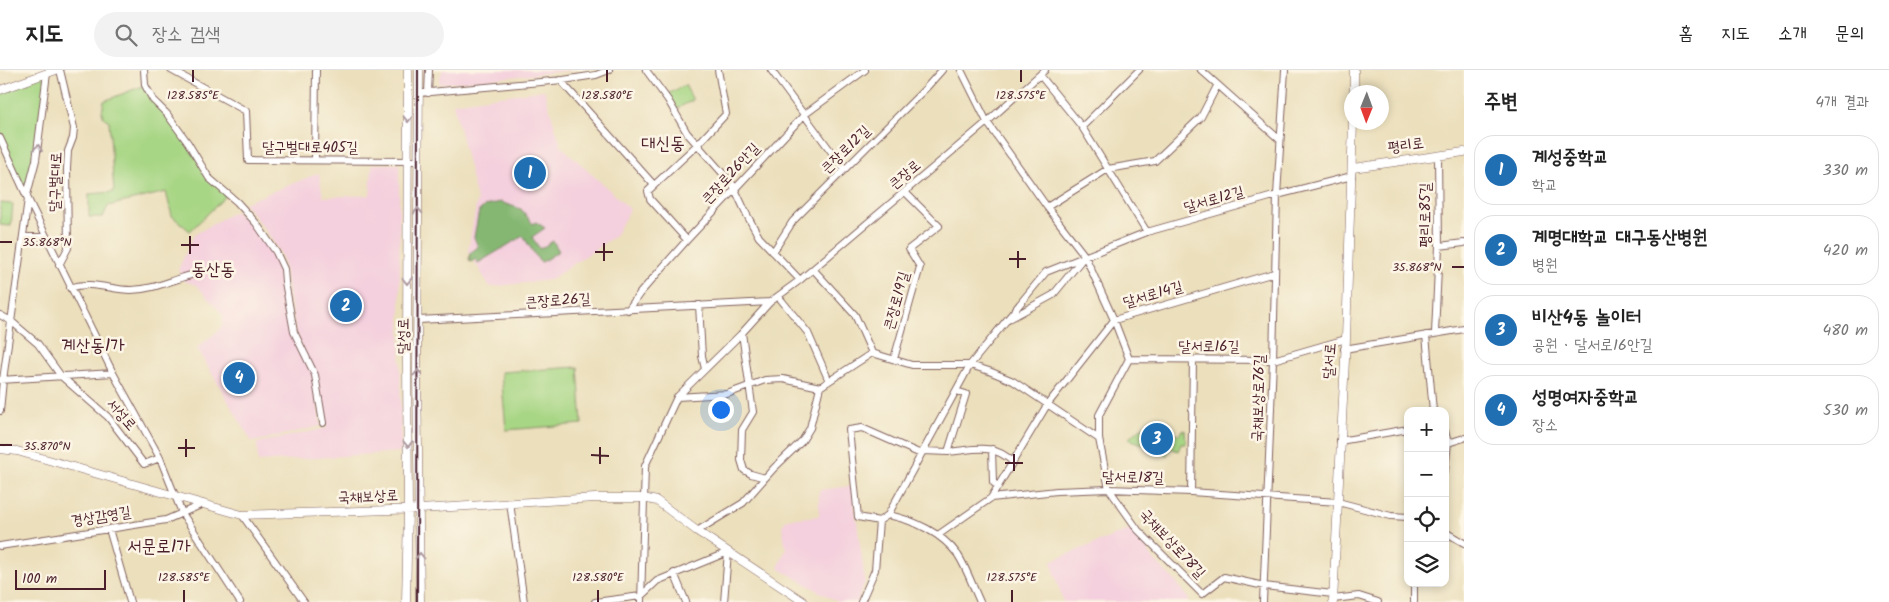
<!DOCTYPE html>
<html lang="ko">
<head>
<meta charset="utf-8">
<style>
  body { margin:0; font-family:Kalam,"Poor Story",sans-serif; background:#f2f2f2; color:#222 }
  .controls { position:absolute; right:15px; bottom:15px; display:grid; overflow:hidden; border-radius:10px; box-shadow:0 2px 8px #0003 }
  .controls button { width:45px; height:45px; display:grid; place-items:center; padding:0; border:0; border-bottom:1px solid #e0e0e0; background:#fff; color:#222; font:25px sans-serif }
  .compass { position:absolute; left:1344px; top:15px; width:45px; height:45px; border-radius:50%; background:#fff; box-shadow:0 2px 8px #0003; rotate:181deg }
  .scale { position:absolute; left:15px; bottom:12px; width:91px; box-sizing:border-box; padding-left:5px; border:2px solid #4a1f2b; border-top:0; font-size:14px; line-height:18px; white-space:nowrap; color:#4a1f2b; -webkit-text-stroke:4px #fcf5e5; paint-order:stroke }
  .you { position:absolute; left:720px; top:339px; width:18px; height:18px; margin:-12px; border:4px solid #fff; border-radius:50%; background:#1a73e8; box-shadow:0 0 0 8px #1a73e833 }
  .badge { display:grid; place-items:center; width:32px; height:32px; border-radius:50%; background:#1f6fb2; color:#fff; font-size:16px; font-weight:700 }
  .pin { position:absolute; translate:-50% -50%; border:2px solid #fff; box-shadow:0 1px 5px #0006 }
  .list { margin:0; padding:0; list-style:none }
  h2 { display:flex; justify-content:space-between; align-items:center; height:65px; margin:0; padding:0 20px; font-size:21px }
  h2 small { font-size:16px; font-weight:400; color:#767676 }
  .list li { display:grid; grid-template-columns:32px 1fr auto; gap:15px; align-items:center; box-sizing:border-box; height:70px; margin:0 10px 10px; padding:0 10px; border:1px solid #e0e0e0; border-radius:20px }
  .list b { display:block; font-size:19px; white-space:nowrap }
  .list p { margin:0; font-size:16px; white-space:nowrap; color:#767676 }
  .list em { font-size:16px; font-style:normal; color:#767676 }
  .icon { flex:none; width:28px; height:28px; fill:none; stroke:currentColor; stroke-width:2; stroke-linecap:round; stroke-linejoin:round }
  .map { position:relative; flex:none; width:1464px; height:532px; overflow:hidden }
  header { display:flex; align-items:center; gap:30px; box-sizing:border-box; height:70px; padding:0 25px; background:#fff; border-bottom:1px solid #e0e0e0 }
  header strong { font-size:24px }
  nav { display:flex; gap:28px; margin-inline-start:auto; font-size:18px }
  .search { width:350px; height:45px; background:#f2f2f2; display:flex; align-items:center; gap:12px; box-sizing:border-box; padding:0 18px; border-radius:28px; color:#767676; font-size:19px }
  main { display:flex }
  aside { flex:1; background:#fff }
  .map>svg:first-child { display:block }
  .built { fill:#f4cfdd }
  .green { fill:#a7d684; stroke:#787a58 }
  .forest { fill:#85b772; stroke:#686b4e }
  .lines { fill:none; stroke-linecap:round; stroke-linejoin:round }
  .minor-casing { stroke:#82625e; stroke-width:8 }
  .major-casing { stroke:#82625e; stroke-width:9 }
  .minor { stroke:#fff; stroke-width:6 }
  .major { stroke:#fff; stroke-width:8 }
  .rail { stroke:#4a1f2b; stroke-width:2 }
  .oneway { stroke:#ae9aa0 }
  .ticks { fill:none; stroke:#4a1f2b; stroke-width:2 }
  .labels { text-anchor:middle; dominant-baseline:central; stroke-width:5; stroke-linejoin:round; paint-order:stroke }
  .street-label { font-size:15px; fill:#4a1f2b; stroke:#fcf5e5 }
  .quarter-label { font-size:18px; fill:#4a1f2b; stroke:#fcf5e5 }
  .ticks-label { font-size:12px; text-anchor:middle; fill:#4a1f2b; stroke:#fcf5e5; stroke-width:5; stroke-linejoin:round; paint-order:stroke }
</style>
</head>
<body>
<header>
<strong>지도</strong>
<div class="search"><svg class="icon" aria-label="search" viewBox="0 0 24 24"><circle cx="10" cy="10" r="6"/><path d="M15 15l6 6"/></svg>장소 검색</div>
<nav><a>홈</a><a>지도</a><a>소개</a><a>문의</a></nav>
</header>
<main>
<div class="map">
<svg width="1464" height="532" viewBox="0 0 1464 532">
  <rect width="100%" height="100%" fill="#fcf5e5"/>
  <filter id="ink" filterUnits="userSpaceOnUse"><feTurbulence type="fractalNoise" baseFrequency=".02" numOctaves="2"/><feDisplacementMap in="SourceGraphic" scale="10" xChannelSelector="R" yChannelSelector="G"/><feConvolveMatrix kernelMatrix="1 2 1 2 8 2 1 2 1" color-interpolation-filters="sRGB"/></filter>
  <filter id="wash" filterUnits="userSpaceOnUse"><feTurbulence type="fractalNoise" baseFrequency=".0096" numOctaves="4" result="noise"/><feDisplacementMap in="SourceGraphic" scale="20" xChannelSelector="R" yChannelSelector="G"/><feGaussianBlur stdDeviation="1.12" result="paint"/><feColorMatrix in="noise" values="0 0 0 0 0 0 0 0 0 0 0 0 0 0 0 0 0 1.4 0 .05"/><feComposite in="paint" operator="in"/></filter>
  <g filter="url(#wash)">
    <rect width="100%" height="100%" fill="#ebdfbc"/>
    <path class="built" d="M443 0H578L439 14 440 6Z
      M544 20 561 76 630 139 615 166 550 210 490 217 468 181 477 130 453 33Z
      M372 94H399L401 382 258 392 257 373 327 358 322 331 296 262 282 186 267 162 244 133 319 103 323 127 370 125Z
      M235 141 262 166 278 189 275 197 283 204 292 261 313 306 321 356 252 372 197 278 219 260 223 254V245L196 215 184 211 178 200 194 165Z
      M852 416 865 511 857 532H838L778 498 786 479 782 456 787 449 819 446V420Z
      M1136 457 1151 487 1176 512 1189 528 1188 532H1063L1051 491Z"/>
    <path class="green" d="M47 3 43 36 27 125 0 68V20Z
      M145 15 167 44 209 108 228 124 190 161 172 146 166 122 108 136 103 147H89V124L114 122 109 51 103 47 102 42 104 31Z
      M685 15 693 30 676 39 668 24Z
      M0 133 13 134 11 156 0 155Z
      M578 297 582 354 506 360 501 302Z
      M1151 352 1155 357 1154 362 1164 368 1171 361 1179 365 1182 360H1185L1186 374H1181L1178 381 1171 378 1166 386 1153 378 1129 369C1133 362 1145 357 1151 352Z"/>
    <path class="forest" d="M500 132 521 139 533 154 536 152 545 158 532 167 540 179 553 171 559 181 542 192 539 191 523 166 478 193 476 189 471 192 469 190 470 183 478 177 474 167 479 141 485 136Z"/>
  </g>
  <g filter="url(#ink)">
    <g class="lines">
      <defs>
        <path id="minor" d="M144 0 145 15 153 30 167 44 188 73 209 108 237 132 256 153 276 182 284 199 285 212 294 262 315 305 323 353
          M171 0 246 41 248 90 418 91
          M646 0 668 30 687 63 733 115 747 145 759 167 800 210
          M771 0 844 99
          M961 0 987 52 1047 137 1085 186 1114 250 1129 289 1099 345V369L1109 419 1138 460 1202 524
          M1201 0 1280 70
          M1040 5 1082 57 1147 162
          M560 10 654 115
          M419 23 563 10 596 5 609 0
          M428 23 429 0
          M1082 57 1139 0
          M0 68 28 129 3 310 0 341
          M315 90 316 0
          M27 125 36 90 47 3
          M28 129 113 303 160 388 182 443 240 532
          M1047 137 1108 99 1155 91 1201 47 1217 16
          M23 167H46
          M687 170 650 129 648 121 698 74 726 44 718 0
          M1439 176 1464 173
          M773 182 793 151 926 18 942 0
          M59 195 68 178 67 99 68 81 73 68 74 58 60 0
          M813 199 855 245 872 283
          M70 218C91 210 110 220 131 220 154 220 173 209 195 204
          M778 226 808 263 829 311
          M699 235 702 286 705 299
          M628 240 640 223 687 170 804 45 865 0
          M0 245 11 251 38 274 61 306 108 347 144 394 160 388
          M1011 248 1053 225 1084 187
          M418 250 770 232
          M742 263 753 342 742 360 741 390 744 400 751 404 765 408
          M1435 263 1439 176 1438 86
          M1426 265 1433 341
          M1344 279 1464 259
          M894 289 920 197 909 179 939 156 905 122
          M1129 289 1273 290 1346 269
          M0 310 113 303
          M677 327 727 324 765 310 783 309 820 317
          M1445 361 1448 373 1445 400
          M1340 371 1408 359
          M1448 373 1464 368
          M992 379 993 412 998 417
          M923 381 948 382 966 324 956 321
          M948 382C975 380 991 372 1013 392
          M921 384 862 358 849 360 858 447 879 451 888 445 970 295 1046 202 1147 162 1277 125 1352 106
          M1191 422 1193 290
          M991 428 1047 335 1114 250 1274 203
          M510 433 524 532
          M242 445 304 532
          M888 445C914 450 942 463 958 485 967 499 973 517 980 532
          M109 459 130 532
          M697 461 743 433 774 398 802 371 810 358 820 317 872 283 912 295H970L989 301 1013 311 1099 369
          M1445 462 1464 473
          M938 465 991 428 1057 421 1109 419 1191 422 1338 432 1391 446 1408 447
          M0 476 166 450 203 434
          M674 503 686 532
          M1202 524 1224 507 1264 516 1333 524
          M1333 529 1359 526 1378 532
          M595 532 641 526 657 511 728 482 724 532
          M641 532 645 396 677 327 742 263 770 232 800 210 987 52 1045 0
          M861 532 875 500 879 451
          M1263 532 1273 290 1277 125 1285 0
          M1414 532V513"/>
        <path id="major" d="M419 0 417 304 420 532
          M0 20 56 0
          M1354 22V0
          M1353 98 1464 82
          M0 379 17 381 242 445 420 439 595 428H643L657 431 697 461 804 532
          M406 532 408 440 407 290 408 0
          M1333 532 1346 269 1353 52"/>
      </defs>
      <use href="#minor" class="minor-casing"/>
      <use href="#major" class="major-casing"/>
      <use href="#minor" class="minor"/>
      <use href="#major" class="major"/>
      <path class="rail" d="M417 532 418 0"/>
    </g>
    <defs><path id="oneway-chevron" d="M-2-3.5L2.5 0L-2 3.5" fill="none" stroke-width="1.6" stroke-linecap="round" stroke-linejoin="round" transform="scale(1.25)"/></defs>
    <g class="oneway">
      <use href="#oneway-chevron" transform="translate(408 49) rotate(90)"/>
      <use href="#oneway-chevron" transform="translate(38 78) rotate(-82)"/>
      <use href="#oneway-chevron" transform="translate(418 141) rotate(-91)"/>
      <use href="#oneway-chevron" transform="translate(407 211) rotate(90)"/>
      <use href="#oneway-chevron" transform="translate(418 303) rotate(-90)"/>
      <use href="#oneway-chevron" transform="translate(408 374) rotate(89)"/>
      <use href="#oneway-chevron" transform="translate(420 486) rotate(-90)"/>
    </g>
  </g>
  <path class="ticks" d="M193 12V0M607 12V0M1021 12V0M0 172H12M181 175H199M595 182H613M190 184V166M1009 189H1026M604 191V173M1452 197H1464M1018 198V181M0 375H12M178 378H195M591 385 609 386M186 387V369M1005 393H1023M600 394V377M1014 401V384M184 532V520M598 532V520M1012 532V520"/>
  <g class="labels">
    <g class="street-label">
      <text transform="translate(1406 76) rotate(-8)">평리로</text>
      <text x="310" y="78">달구벌대로405길</text>
      <text transform="translate(846 80) rotate(-44)">큰장로12길</text>
      <text transform="translate(731 104) rotate(-47)">큰장로26안길</text>
      <text transform="translate(905 105) rotate(-40)">큰장로</text>
      <text transform="translate(56 112) rotate(-88)">달구벌대로</text>
      <text transform="translate(1214 130) rotate(-16)">달서로12길</text>
      <text transform="translate(1426 145) rotate(-90)">평리로85길</text>
      <text transform="translate(1153 225) rotate(-16)">달서로14길</text>
      <text transform="translate(558 231) rotate(-3)">큰장로26길</text>
      <text transform="translate(897 231) rotate(-74)">큰장로19길</text>
      <text transform="translate(404 266) rotate(-89)">달성로</text>
      <text x="1209" y="277">달서로16길</text>
      <text transform="translate(1330 291) rotate(-86)">달서로</text>
      <text transform="translate(1259 328) rotate(-88)">국채보상로76길</text>
      <text transform="translate(121 345) rotate(49)">서성로</text>
      <text transform="translate(1133 408) rotate(1)">달서로18길</text>
      <text transform="translate(368 427) rotate(-2)">국채보상로</text>
      <text transform="translate(101 447) rotate(-9)">경상감영길</text>
      <text transform="translate(1172 474) rotate(47)">국채보상로78길</text>
    </g>
    <g class="quarter-label">
      <text x="663" y="74">대신동</text>
      <text x="213" y="200">동산동</text>
      <text x="93" y="276">계산동1가</text>
      <text x="159" y="477">서문로1가</text>
    </g>
  </g>
  <g class="ticks-label">
    <text x="193" y="29">128.585°E</text>
    <text x="607" y="29">128.580°E</text>
    <text x="1021" y="29">128.575°E</text>
    <text x="47" y="176">35.868°N</text>
    <text x="1417" y="201">35.868°N</text>
    <text x="47" y="380">35.870°N</text>
    <text x="184" y="511">128.585°E</text>
    <text x="598" y="511">128.580°E</text>
    <text x="1012" y="511">128.575°E</text>
  </g>
</svg>
<div class="controls">
<button>+</button>
<button>−</button>
<button><svg class="icon" aria-label="locate" viewBox="0 0 24 24"><circle cx="12" cy="12" r="6"/><path d="M12 2v4M12 18v4M2 12h4M18 12h4"/></svg></button>
<button><svg class="icon" aria-label="layers" viewBox="0 0 24 24"><path d="M12 4l9 5-9 5-9-5zM3 14l9 5 9-5"/></svg></button>
</div>
<svg class="compass" viewBox="-18 -18 36 36"><path d="M0-13l5 13h-10z" fill="#e53935"/><path d="M0 13l5-13h-10z" fill="#767676"/></svg>
<div class="scale">100 m</div>
<div class="you"></div>
<div class="pin badge" style="left:530px;top:103px">1</div>
<div class="pin badge" style="left:346px;top:236px">2</div>
<div class="pin badge" style="left:1157px;top:369px">3</div>
<div class="pin badge" style="left:239px;top:308px">4</div>
</div>
<aside>
<h2>주변<small>4개 결과</small></h2>
<ul class="list">
<li><span class="badge">1</span><div><b>계성중학교</b><p>학교</p></div><em>330 m</em></li>
<li><span class="badge">2</span><div><b>계명대학교 대구동산병원</b><p>병원</p></div><em>420 m</em></li>
<li><span class="badge">3</span><div><b>비산4동 놀이터</b><p>공원 · 달서로16안길</p></div><em>480 m</em></li>
<li><span class="badge">4</span><div><b>성명여자중학교</b><p>장소</p></div><em>530 m</em></li>
</ul>
</aside>
</main>
</body>
</html>
